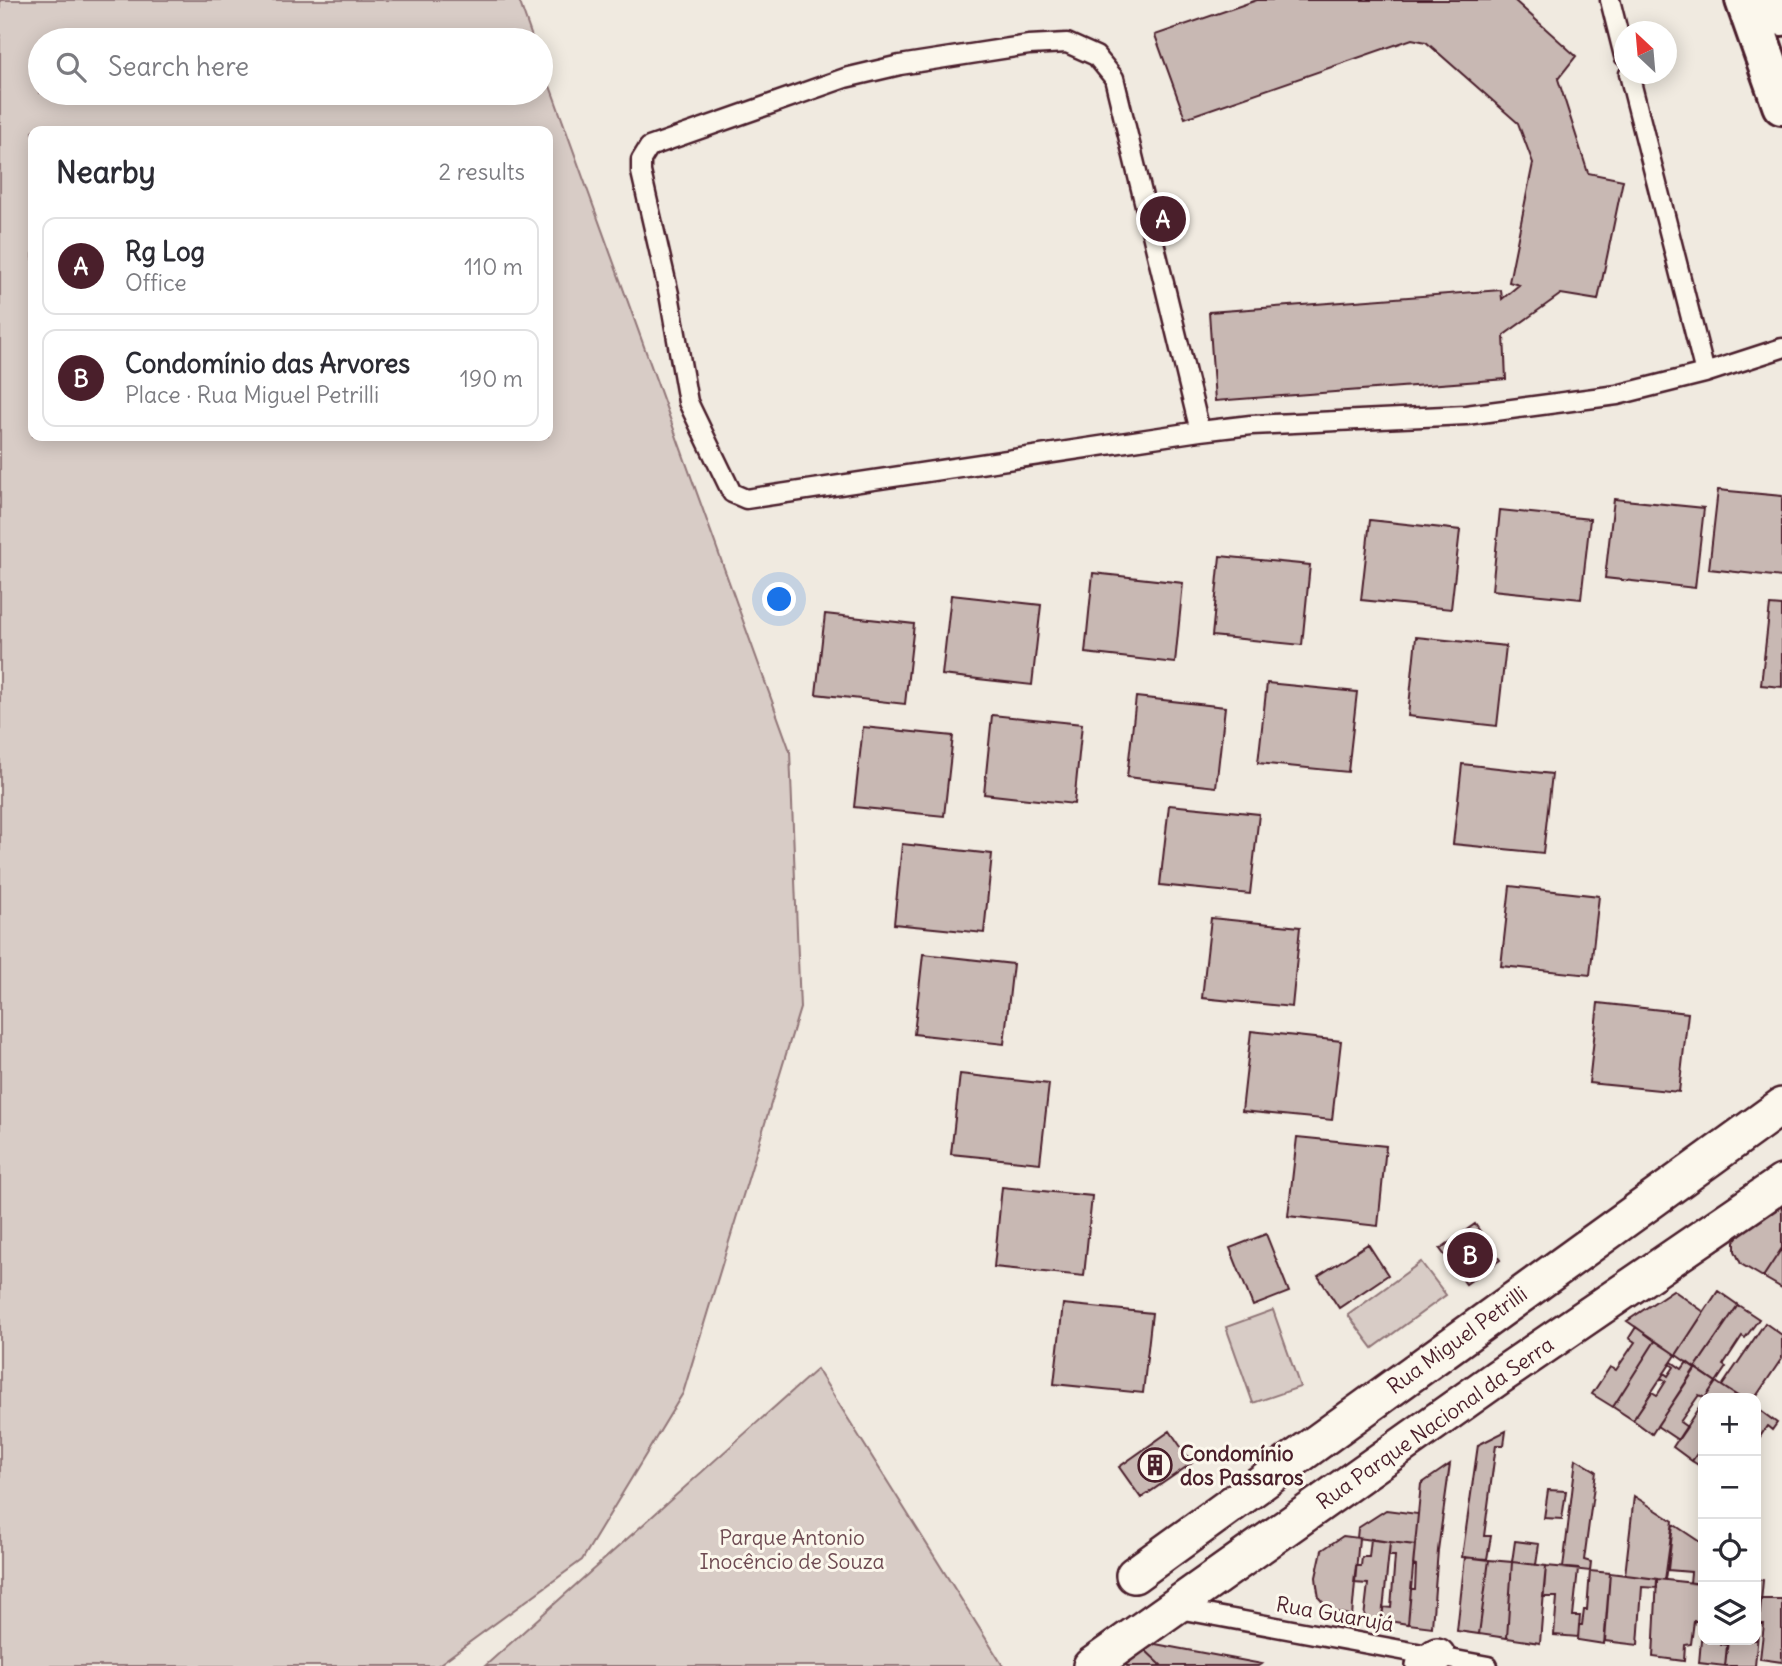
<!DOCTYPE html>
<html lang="en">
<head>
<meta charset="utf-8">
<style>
  body { margin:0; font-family:Delius,sans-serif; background:#f7f7f7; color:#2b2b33 }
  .controls { position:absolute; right:21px; bottom:21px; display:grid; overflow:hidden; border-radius:14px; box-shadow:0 4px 18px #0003 }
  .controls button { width:63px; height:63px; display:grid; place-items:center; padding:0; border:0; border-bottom:2px solid #e1e1e2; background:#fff; color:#2b2b33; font:35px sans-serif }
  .compass { position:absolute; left:1614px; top:21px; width:63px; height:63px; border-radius:50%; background:#fff; box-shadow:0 4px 18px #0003; rotate:334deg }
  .you { position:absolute; left:780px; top:600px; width:24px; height:24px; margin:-18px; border:5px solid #fff; border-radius:50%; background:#1a73e8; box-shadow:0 0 0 10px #1a73e833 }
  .badge { display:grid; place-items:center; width:46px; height:46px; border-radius:50%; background:#4a1f2b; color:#fff; font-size:23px; font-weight:700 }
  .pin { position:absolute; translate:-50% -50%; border:4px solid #fff; box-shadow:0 2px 7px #0006 }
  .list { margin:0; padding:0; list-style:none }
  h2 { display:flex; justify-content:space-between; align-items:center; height:91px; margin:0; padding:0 28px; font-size:30px }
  h2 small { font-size:23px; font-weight:400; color:#7c7c81 }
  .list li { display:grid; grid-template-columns:46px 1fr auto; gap:21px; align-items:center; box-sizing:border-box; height:98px; margin:0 14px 14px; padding:0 14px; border:2px solid #e1e1e2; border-radius:14px }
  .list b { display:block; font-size:26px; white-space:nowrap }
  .list p { margin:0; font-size:23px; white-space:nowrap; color:#7c7c81 }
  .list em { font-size:23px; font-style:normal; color:#7c7c81 }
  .icon { flex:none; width:38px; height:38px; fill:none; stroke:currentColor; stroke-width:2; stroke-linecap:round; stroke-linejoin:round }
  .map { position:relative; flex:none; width:1782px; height:1666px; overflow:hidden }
  .search { position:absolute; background:#fff; box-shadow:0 4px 18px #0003; left:28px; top:28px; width:525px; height:77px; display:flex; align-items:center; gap:18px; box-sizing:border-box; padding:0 24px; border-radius:38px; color:#7c7c81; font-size:26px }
  .panel { position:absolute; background:#fff; box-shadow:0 4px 18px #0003; left:28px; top:126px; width:525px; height:315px; border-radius:14px }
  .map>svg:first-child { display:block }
  .green { fill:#d8ccc6; stroke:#917678; stroke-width:2; fill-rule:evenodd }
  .building { fill:#c8b8b3; stroke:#4a1f2b; stroke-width:2 }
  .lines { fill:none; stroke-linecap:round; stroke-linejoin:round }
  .service-casing { stroke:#4a1f2b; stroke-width:23 }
  .minor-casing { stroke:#4a1f2b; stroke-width:40 }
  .secondary-casing { stroke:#4a1f2b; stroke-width:44 }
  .service { stroke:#fbf7ec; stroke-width:18 }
  .minor { stroke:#fbf7ec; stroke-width:35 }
  .secondary { stroke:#fbf7ec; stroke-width:38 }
  .labels { text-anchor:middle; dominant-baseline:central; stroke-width:6; stroke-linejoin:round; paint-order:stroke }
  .street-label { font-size:21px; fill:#4a1f2b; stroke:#fbf7ec }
  .poi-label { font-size:21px; font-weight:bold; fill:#4a1f2b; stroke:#fbf7ec; text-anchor:start }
  .park-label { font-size:21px; fill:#6e4a52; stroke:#fbf7ec }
</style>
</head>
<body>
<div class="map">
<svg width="1782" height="1666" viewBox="0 0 1782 1666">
  <rect width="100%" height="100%" fill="#f0eae0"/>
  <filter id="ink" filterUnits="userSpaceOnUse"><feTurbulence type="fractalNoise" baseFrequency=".0143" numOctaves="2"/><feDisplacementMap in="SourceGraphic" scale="14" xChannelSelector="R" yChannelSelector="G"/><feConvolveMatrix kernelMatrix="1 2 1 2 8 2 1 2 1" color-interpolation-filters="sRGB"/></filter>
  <g filter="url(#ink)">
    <path class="green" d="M0 0H519L533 40H40V93H541V61L790 751 800 1008 683 1393 582 1560 437 1666H0ZM33 131H548V436H33Z
      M1421 1262 1446 1295 1373 1348 1348 1315Z
      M1273 1310 1300 1387 1253 1403 1226 1327Z
      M817 1369 1003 1666H485Z"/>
    <path class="building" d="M1257 0H1514L1576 56 1558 79 1588 173 1623 180 1598 300 1561 294 1504 335 1506 379 1215 401 1209 312 1501 290 1502 299 1519 285 1509 282 1533 163 1518 123 1426 42 1412 39 1185 118 1155 35Z
      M1718 490 1782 496V577L1709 569Z
      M1614 499 1704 508 1695 588 1605 578Z
      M1500 510 1590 519 1581 599 1492 590Z
      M1370 520 1460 530 1451 609 1361 600Z
      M1220 556 1310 565 1302 645 1212 636Z
      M1093 573 1183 583 1175 663 1085 653Z
      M951 595 1041 605 1032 685 942 675Z
      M1770 605 1782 606V687L1761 685Z
      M825 614 914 624 905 704 816 694Z
      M1416 637 1506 646 1497 726 1408 716Z
      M1267 683 1357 692 1348 772 1258 763Z
      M1136 697 1225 707 1216 787 1127 777Z
      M992 715 1082 724 1074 804 984 794Z
      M863 727 953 736 944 816 854 807Z
      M1462 764 1552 774 1543 853 1453 844Z
      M1169 805 1259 814 1250 894 1160 885Z
      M902 844 992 854 984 933 894 924Z
      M1510 886 1599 896 1590 975 1501 966Z
      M1211 918 1300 927 1292 1007 1202 998Z
      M923 954 1013 964 1004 1044 914 1034Z
      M1598 1003 1688 1013 1679 1092 1589 1083Z
      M1251 1031 1341 1041 1332 1120 1242 1111Z
      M960 1074 1049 1084 1040 1163 951 1154Z
      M1297 1137 1386 1146 1378 1226 1288 1216Z
      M1002 1187 1092 1196 1084 1276 994 1267Z
      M1782 1206V1248L1763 1277 1741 1264 1735 1251V1241L1746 1227Z
      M1475 1224 1500 1260 1466 1284 1440 1249Z
      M1266 1234 1289 1292 1253 1306 1230 1248Z
      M1368 1244 1388 1275 1339 1308 1318 1276Z
      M1782 1248V1288L1763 1277Z
      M1673 1290 1704 1312 1676 1355 1627 1321Z
      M1718 1291 1738 1305 1695 1368 1676 1355Z
      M1063 1304 1152 1313 1143 1393 1054 1384Z
      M1738 1305 1759 1319 1745 1338 1742 1336 1723 1365 1726 1367 1716 1382 1695 1368Z
      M1765 1323 1782 1335V1358L1755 1398H1741L1722 1386Z
      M1636 1327 1655 1341 1613 1407 1592 1394 1610 1367 1616 1370 1635 1342 1629 1338Z
      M1655 1341 1676 1355 1633 1420 1613 1407Z
      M1672 1362 1682 1369 1687 1362 1695 1368 1652 1434 1633 1420 1652 1392 1657 1395 1658 1394 1666 1381 1661 1378 1664 1373 1668 1376 1674 1367 1670 1364Z
      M1696 1368 1716 1382 1705 1398 1699 1395 1680 1422 1687 1427 1678 1440 1657 1426Z
      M1716 1382 1737 1396 1736 1398H1705Z
      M1703 1401V1445L1692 1461 1673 1447Z
      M1758 1409 1777 1423 1772 1430 1767 1426 1756 1443V1412Z
      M1170 1431 1192 1463 1141 1498 1119 1467Z
      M1506 1431 1504 1445H1496L1484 1536H1491L1487 1559 1462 1557 1478 1445Z
      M1703 1445V1468L1692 1461Z
      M1576 1459 1596 1471 1584 1560 1591 1562 1590 1571 1563 1568Z
      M1450 1464 1438 1550 1432 1627 1408 1624 1411 1589H1415L1416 1566 1413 1565 1421 1484Z
      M1548 1490 1566 1491 1562 1519 1544 1518Z
      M1634 1496 1673 1521 1665 1580 1625 1575Z
      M1386 1510 1418 1514 1415 1545 1357 1538 1358 1528Z
      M1673 1524 1703 1544 1701 1574H1703V1584L1690 1583 1691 1572 1668 1570Z
      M1343 1536 1359 1538 1352 1616 1336 1612 1326 1606 1319 1598 1317 1586 1316 1577 1322 1550Z
      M1371 1539 1390 1542 1382 1620 1364 1618 1368 1584 1354 1583 1356 1566H1361L1362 1557H1369Z
      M1515 1541 1539 1544 1536 1565 1512 1562Z
      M1390 1542 1415 1545 1408 1624 1382 1620 1383 1607 1391 1608 1395 1556H1389Z
      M1465 1557 1489 1560 1479 1634 1457 1631Z
      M1489 1560 1512 1562 1507 1638 1479 1634Z
      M1512 1562 1546 1566 1540 1643 1507 1638Z
      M1546 1566 1578 1569 1573 1616H1580L1578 1637 1554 1635 1557 1597H1543Z
      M1590 1571 1610 1573 1604 1644 1578 1640 1579 1625H1582L1584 1610H1587Z
      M1610 1573 1657 1579V1588L1642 1587 1638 1645 1605 1641Z
      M1657 1579 1703 1584V1621H1694L1691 1644 1685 1645 1684 1661 1653 1657Z
      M1756 1579 1763 1580 1755 1666H1725L1728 1640H1756Z
      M1761 1599H1782V1662L1760 1659 1764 1624H1759Z
      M1703 1618V1640H1721L1720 1644 1727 1645 1725 1666 1699 1663Z
      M1150 1643 1262 1664 1259 1666H1162L1143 1648Z
      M1143 1648 1162 1666H1127L1123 1663Z"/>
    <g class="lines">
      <defs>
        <path id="service" d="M1610 0 1624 56
          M1629 74 1705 373
          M1200 431 1114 78 1096 56 1067 43 1029 45 900 65 845 78 649 147 641 160V172L669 294 688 402 732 493 746 499 1200 431 1251 425 1466 415 1617 395 1705 373 1782 348
          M1173 1608 1488 1666"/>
        <path id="minor" d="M1134 1575 1782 1106
          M1091 1666 1497 1378 1782 1183
          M1424 1666 1437 1656"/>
        <path id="secondary" d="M1745 0 1782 105
          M1776 0 1782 16"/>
      </defs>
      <use href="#service" class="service-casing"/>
      <use href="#minor" class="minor-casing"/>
      <use href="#secondary" class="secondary-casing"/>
      <use href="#service" class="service"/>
      <use href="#minor" class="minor"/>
      <use href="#secondary" class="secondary"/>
    </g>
  </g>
  <defs>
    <symbol id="building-ring" viewBox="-11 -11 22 22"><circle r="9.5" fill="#fbf7ec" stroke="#4a1f2b" stroke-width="1.5"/><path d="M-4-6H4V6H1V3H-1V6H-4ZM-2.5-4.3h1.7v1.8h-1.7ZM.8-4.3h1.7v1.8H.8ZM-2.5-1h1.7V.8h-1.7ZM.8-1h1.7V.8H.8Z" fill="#4a1f2b"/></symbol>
  </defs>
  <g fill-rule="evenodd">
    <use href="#building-ring" x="1136" y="1446" width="38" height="38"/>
  </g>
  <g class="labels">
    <g class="street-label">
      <text transform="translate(1457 1340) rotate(-36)">Rua Miguel Petrilli</text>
      <text transform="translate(1435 1423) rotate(-35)">Rua Parque Nacional da Serra</text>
      <text transform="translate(1335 1614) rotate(10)">Rua Guarujá</text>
    </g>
    <g class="poi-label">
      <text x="1180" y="1453">Condomínio<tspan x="1180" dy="24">dos Passaros</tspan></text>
    </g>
    <g class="park-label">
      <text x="792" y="1537">Parque Antonio<tspan x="792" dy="24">Inocêncio de Souza</tspan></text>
    </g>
  </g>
</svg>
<div class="controls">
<button>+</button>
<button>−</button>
<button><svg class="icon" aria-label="locate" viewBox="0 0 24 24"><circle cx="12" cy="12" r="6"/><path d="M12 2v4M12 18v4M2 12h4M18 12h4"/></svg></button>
<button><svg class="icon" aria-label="layers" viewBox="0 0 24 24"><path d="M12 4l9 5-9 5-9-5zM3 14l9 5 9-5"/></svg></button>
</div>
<svg class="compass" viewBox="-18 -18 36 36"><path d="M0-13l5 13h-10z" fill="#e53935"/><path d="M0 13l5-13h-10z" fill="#7c7c81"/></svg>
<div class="you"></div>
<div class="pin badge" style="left:1163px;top:219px">A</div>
<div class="pin badge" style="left:1470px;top:1255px">B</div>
<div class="search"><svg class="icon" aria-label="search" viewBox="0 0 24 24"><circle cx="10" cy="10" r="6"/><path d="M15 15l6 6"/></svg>Search here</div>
<section class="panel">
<h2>Nearby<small>2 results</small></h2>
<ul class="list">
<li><span class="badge">A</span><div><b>Rg Log</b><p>Office</p></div><em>110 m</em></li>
<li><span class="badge">B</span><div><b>Condomínio das Arvores</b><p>Place · Rua Miguel Petrilli</p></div><em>190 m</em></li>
</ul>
</section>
</div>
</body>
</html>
